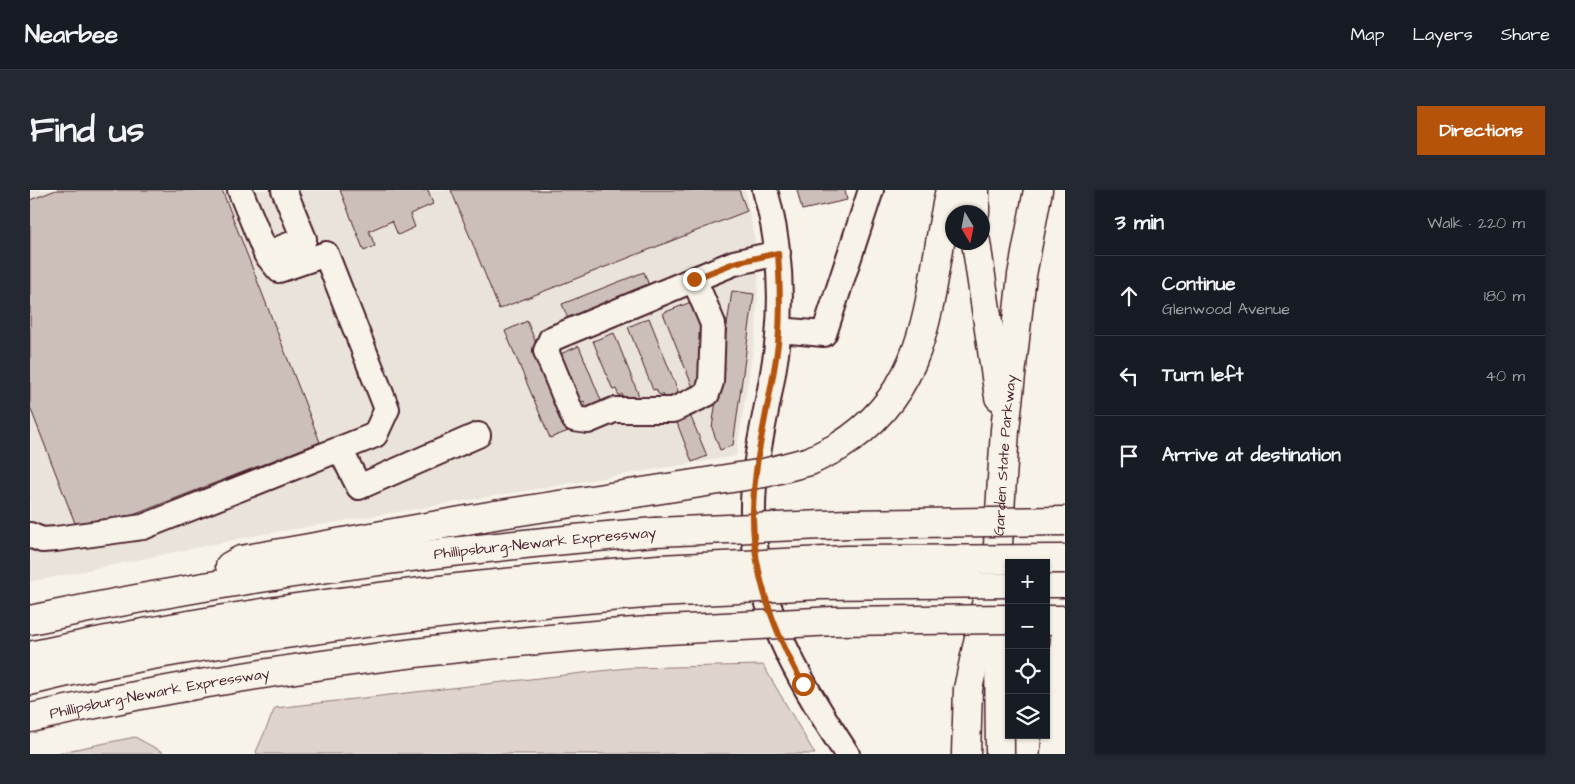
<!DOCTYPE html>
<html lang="en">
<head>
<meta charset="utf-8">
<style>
  body { margin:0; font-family:"Architects Daughter",sans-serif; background:#242831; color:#f1f3f6 }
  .controls { position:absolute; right:15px; bottom:15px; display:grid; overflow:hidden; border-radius:0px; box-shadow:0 1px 4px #0004 }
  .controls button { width:45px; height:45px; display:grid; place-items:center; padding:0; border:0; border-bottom:1px solid #363941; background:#171b24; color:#f1f3f6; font:25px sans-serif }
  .compass { position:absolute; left:915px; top:15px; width:45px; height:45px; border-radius:50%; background:#171b24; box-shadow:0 1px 4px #0004; rotate:170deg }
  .stop { position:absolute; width:15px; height:15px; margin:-11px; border:4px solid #b45309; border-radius:50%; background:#fff }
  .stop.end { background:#b45309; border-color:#fff; box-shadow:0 1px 5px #0008 }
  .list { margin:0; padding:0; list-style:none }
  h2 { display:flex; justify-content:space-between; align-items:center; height:65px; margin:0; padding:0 20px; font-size:21px }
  h2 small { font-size:16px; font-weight:400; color:#9ea1a6 }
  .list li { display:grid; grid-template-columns:32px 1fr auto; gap:15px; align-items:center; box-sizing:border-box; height:80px; padding:0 20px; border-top:1px solid #363941 }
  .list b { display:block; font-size:19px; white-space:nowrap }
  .list p { margin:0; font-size:16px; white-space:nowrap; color:#9ea1a6 }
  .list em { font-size:16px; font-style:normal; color:#9ea1a6 }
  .icon { flex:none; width:28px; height:28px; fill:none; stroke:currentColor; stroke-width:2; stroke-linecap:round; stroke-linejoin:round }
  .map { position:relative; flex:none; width:1035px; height:564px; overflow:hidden; border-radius:0px }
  header { display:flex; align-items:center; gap:30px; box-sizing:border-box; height:70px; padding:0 25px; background:#171b24; border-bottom:1px solid #363941 }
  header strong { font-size:24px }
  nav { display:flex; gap:28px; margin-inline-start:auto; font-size:18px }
  .intro { display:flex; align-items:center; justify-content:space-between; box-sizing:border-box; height:120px; padding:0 30px }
  h1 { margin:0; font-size:35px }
  .button { padding:12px 22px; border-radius:0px; background:#b45309; color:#fff; font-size:18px; font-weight:700 }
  main { display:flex; gap:30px; padding:0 30px }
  aside { flex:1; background:#171b24; border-radius:0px; box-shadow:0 1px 4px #0004 }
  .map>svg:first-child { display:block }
  .built { fill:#eae3da }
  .green { fill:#ded4cc; stroke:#947a7c }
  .building { fill:#ccbfb9; stroke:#4a1f2b }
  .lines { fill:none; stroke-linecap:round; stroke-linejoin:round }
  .minor-casing { stroke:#4a1f2b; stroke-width:28 }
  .highway-casing { stroke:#4a1f2b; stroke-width:31 }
  .minor { stroke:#f7f3e8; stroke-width:24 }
  .highway { stroke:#f7f3e8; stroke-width:28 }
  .highway-bridge-casing { stroke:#4a1f2b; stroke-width:31; stroke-linecap:butt }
  .highway-bridge { stroke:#f7f3e8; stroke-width:28 }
  .route { stroke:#b45309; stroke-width:6 }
  .labels { text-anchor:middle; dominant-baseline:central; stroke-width:5; stroke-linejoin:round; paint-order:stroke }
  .street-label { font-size:15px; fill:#4a1f2b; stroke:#f7f3e8 }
</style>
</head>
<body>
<header>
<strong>Nearbee</strong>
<nav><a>Map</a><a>Layers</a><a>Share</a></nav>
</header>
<div class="intro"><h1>Find us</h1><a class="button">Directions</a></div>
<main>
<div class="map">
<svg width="1035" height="564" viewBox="0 0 1035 564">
  <rect width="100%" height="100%" fill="#f7f3e8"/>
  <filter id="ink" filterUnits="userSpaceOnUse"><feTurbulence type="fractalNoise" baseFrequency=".02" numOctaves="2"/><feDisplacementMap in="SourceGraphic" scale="10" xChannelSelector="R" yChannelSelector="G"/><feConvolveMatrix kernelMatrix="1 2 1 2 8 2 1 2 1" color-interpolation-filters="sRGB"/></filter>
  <g filter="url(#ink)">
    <path class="built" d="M0 0H715L729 71 726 140 706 266 228 345 0 392Z"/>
    <path class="green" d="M733 475 785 564H227L226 562 245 518 597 478Z
      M105 547 136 564H22Z"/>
    <path class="building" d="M26 0H192L290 252 103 325 45 333 0 217V10Z
      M310 0H398L403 14 380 24 385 37 368 45 362 31 339 41 345 56 334 61Z
      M421 0H709L717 21 469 119Z
      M767 0H815L817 10 772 20Z
      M614 82 622 104 541 136 532 114Z
      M702 101 724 104 703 255 690 260 682 238Z
      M661 112 678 154 675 196 664 200 633 123Z
      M619 128 650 206 636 212 633 204 629 205 626 199 623 200 598 137Z
      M497 131 541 240 520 248 475 141Z
      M584 143 609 206 595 211 592 204 589 206 586 199 583 200 563 151Z
      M549 156 572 213 557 219 554 211 547 214 528 165Z
      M658 220 677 266 662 272 644 225Z"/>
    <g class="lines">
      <defs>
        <path id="minor" d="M735 0C752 60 754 122 743 183 735 231 722 277 723 325 724 416 769 491 817 564
          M236 64 274 49 254 0
          M664 89 683 134 681 192 677 204 643 220H584L558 231 544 229 516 161 521 149 682 82 704 73 748 63
          M749 140 794 144 841 0
          M310 259 329 297 448 245
          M0 345 12 350 26 349 113 337 345 245 357 219 296 64 249 80 236 64 210 0"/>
        <g id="highway">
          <path d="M945 22V0"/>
          <path d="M946 52 969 207"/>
          <path d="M808 257C906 197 897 99 920 0"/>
          <path d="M200 376 211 370 268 360 465 325"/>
          <path d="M1016 393H1035"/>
          <path id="s1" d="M0 430C207 386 415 359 625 342"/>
          <path d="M1016 430H1035"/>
          <path d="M0 466C207 420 418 396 629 379"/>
          <path d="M0 491C81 470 166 457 249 445 375 426 501 413 627 403"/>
          <path id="s2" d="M0 528C203 482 411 456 618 441"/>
          <path d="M936 564 938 499 957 410"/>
          <path id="s3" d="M970 564 968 355 975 240 992 85 1008 0"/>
          <path d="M1025 564 1035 449"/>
        </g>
      </defs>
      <use href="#minor" class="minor-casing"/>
      <use href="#highway" class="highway-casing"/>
      <use href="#minor" class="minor"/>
      <use href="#highway" class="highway"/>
      <defs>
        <path id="highway-bridge" d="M465 325 734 283 780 271 808 257
          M625 342 818 334 1035 331
          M629 379 816 370 1035 369
          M627 403 789 395 979 393
          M618 441 804 431 979 429"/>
      </defs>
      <use href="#highway-bridge" class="highway-bridge-casing"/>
      <use href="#highway-bridge" class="highway-bridge"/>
    </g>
  </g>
  <g class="lines" filter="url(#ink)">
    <path class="route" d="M664 89 704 73 748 63C750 93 751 124 748 154 741 210 724 264 723 322 722 382 744 442 773 494"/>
  </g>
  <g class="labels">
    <g class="street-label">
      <text stroke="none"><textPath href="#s3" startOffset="299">Garden State Parkway</textPath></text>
      <text stroke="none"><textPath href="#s1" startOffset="521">Phillipsburg-Newark Expressway</textPath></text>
      <text stroke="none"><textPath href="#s2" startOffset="132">Phillipsburg-Newark Expressway</textPath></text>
    </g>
  </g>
</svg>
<div class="controls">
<button>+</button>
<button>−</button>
<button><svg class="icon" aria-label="locate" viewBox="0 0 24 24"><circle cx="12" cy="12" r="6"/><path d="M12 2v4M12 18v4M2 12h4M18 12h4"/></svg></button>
<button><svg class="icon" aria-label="layers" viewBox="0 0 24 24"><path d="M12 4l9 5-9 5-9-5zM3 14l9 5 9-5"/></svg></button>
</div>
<svg class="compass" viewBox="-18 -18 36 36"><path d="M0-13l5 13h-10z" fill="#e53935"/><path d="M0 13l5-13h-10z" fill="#9ea1a6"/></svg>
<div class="stop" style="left:773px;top:494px"></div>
<div class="stop end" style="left:664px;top:89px"></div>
</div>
<aside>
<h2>3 min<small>Walk · 220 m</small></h2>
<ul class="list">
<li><svg class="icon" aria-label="ahead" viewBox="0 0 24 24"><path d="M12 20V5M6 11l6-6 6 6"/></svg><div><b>Continue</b><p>Glenwood Avenue</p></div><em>180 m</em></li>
<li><svg class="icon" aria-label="left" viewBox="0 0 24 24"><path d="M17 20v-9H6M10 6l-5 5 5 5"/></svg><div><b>Turn left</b></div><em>40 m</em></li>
<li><svg class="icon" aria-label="arrive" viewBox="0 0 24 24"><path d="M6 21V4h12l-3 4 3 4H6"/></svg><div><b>Arrive at destination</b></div></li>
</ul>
</aside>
</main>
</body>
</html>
